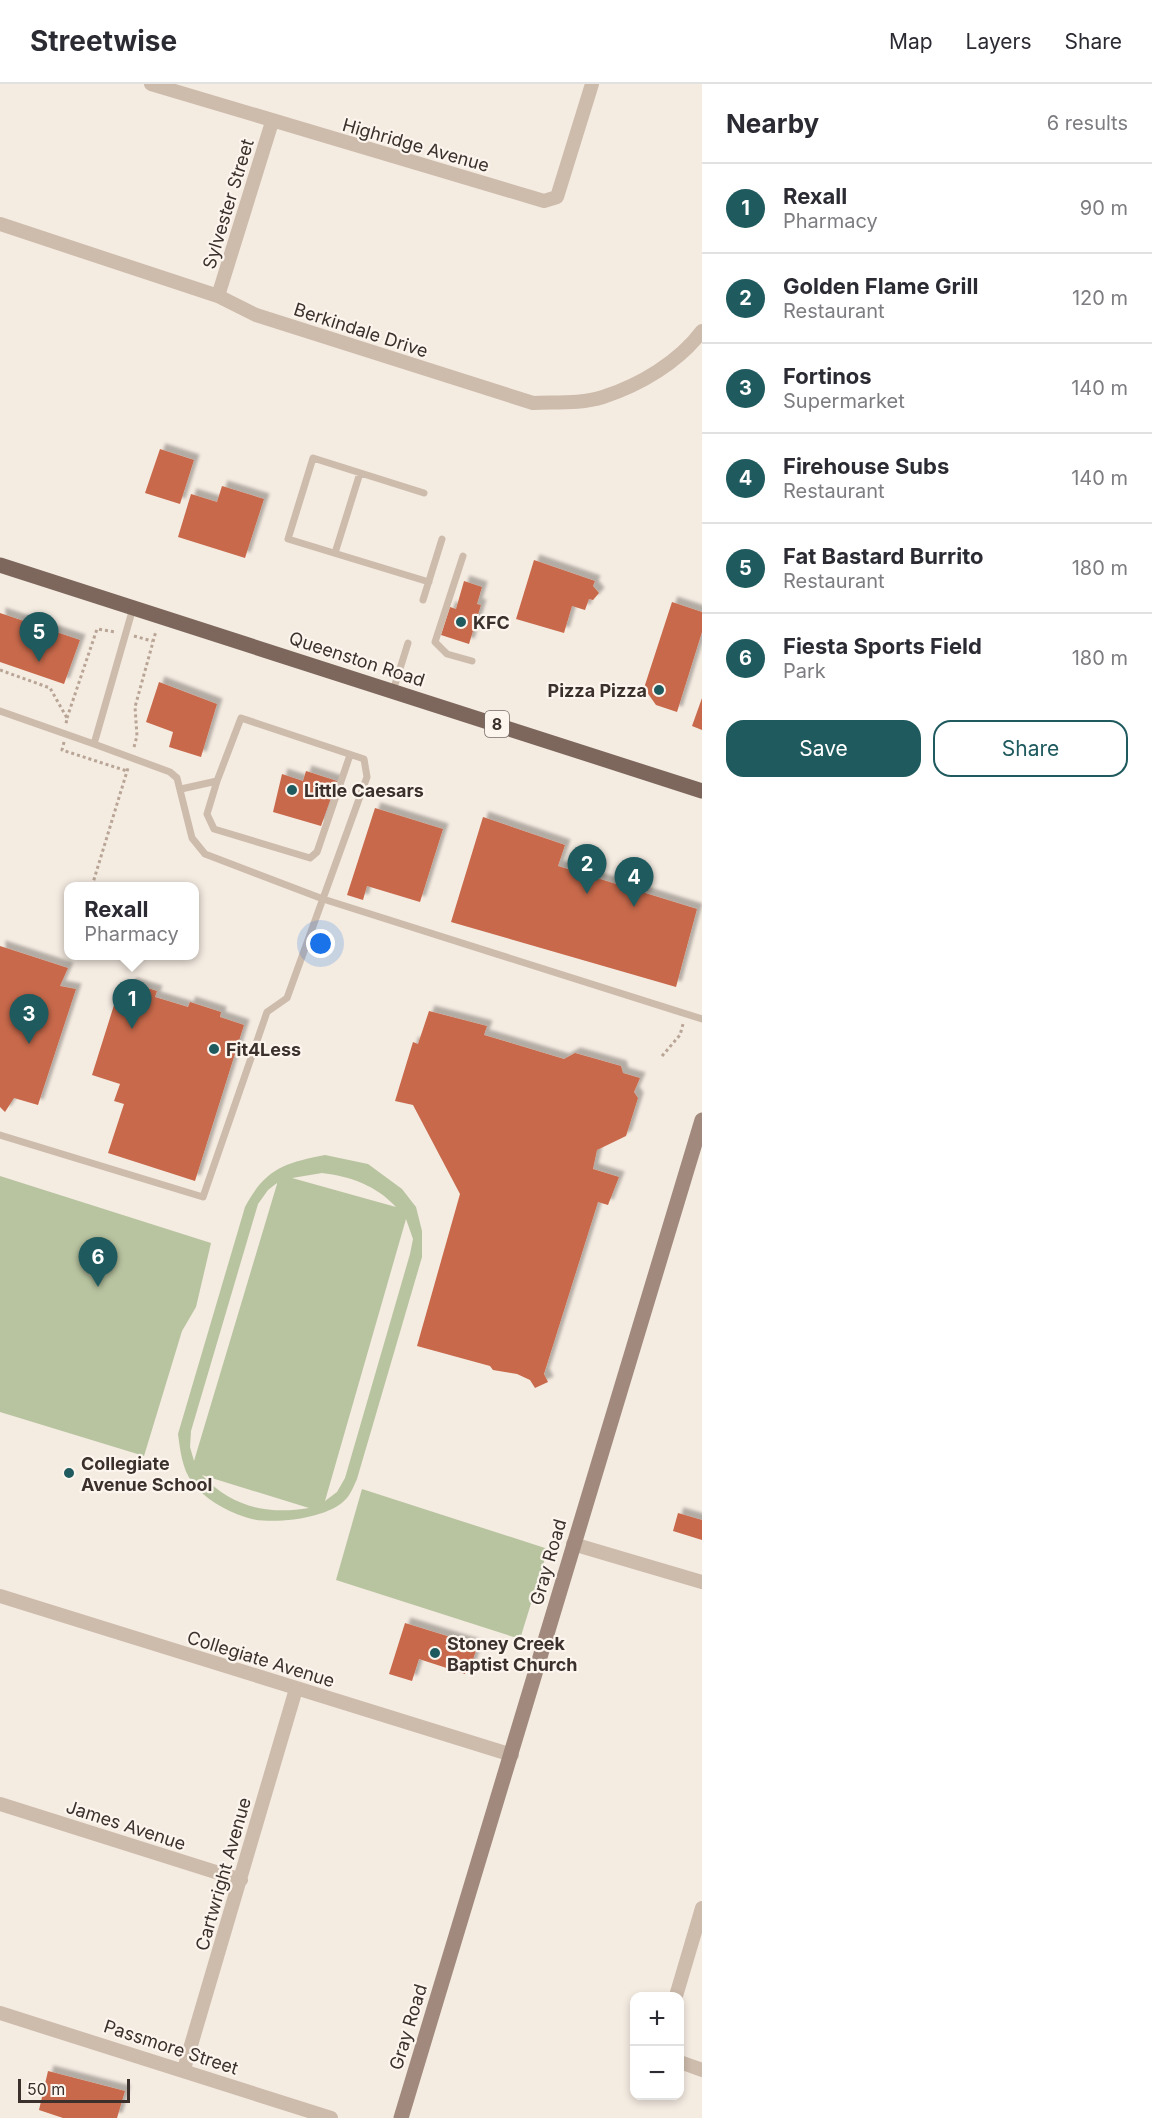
<!DOCTYPE html>
<html lang="en">
<head>
<meta charset="utf-8">
<style>
  body { margin:0; font-family:Inter,sans-serif; background:#f7f7f7; color:#2b2b33 }
  .controls { position:absolute; right:18px; bottom:18px; display:grid; overflow:hidden; border-radius:12px; box-shadow:0 3px 9px #0003 }
  .controls button { width:54px; height:54px; display:grid; place-items:center; padding:0; border:0; border-bottom:2px solid #e1e1e2; background:#fff; color:#2b2b33; font:30px sans-serif }
  .scale { position:absolute; left:18px; bottom:15px; width:112px; box-sizing:border-box; padding-left:6px; border:3px solid #3b302b; border-top:0; font-size:16px; line-height:21px; white-space:nowrap; color:#3b302b; -webkit-text-stroke:4px #fbf5ee; paint-order:stroke }
  .you { position:absolute; left:321px; top:860px; width:21px; height:21px; margin:-15px; border:4px solid #fff; border-radius:50%; background:#1a73e8; box-shadow:0 0 0 9px #1a73e833 }
  .badge { display:grid; place-items:center; width:39px; height:39px; border-radius:50%; background:#1f5a5e; color:#fff; font-size:20px; font-weight:700 }
  .pin { position:absolute; translate:-50% -50px; filter:drop-shadow(0 2px 3px #0008) }
  .pin::after { content:''; position:absolute; top:32px; width:21px; height:18px; background:inherit; clip-path:polygon(0 0,100% 0,50% 100%) }
  .popup { position:absolute; left:64px; top:798px; width:135px; height:78px; box-sizing:border-box; display:grid; place-content:center; border-radius:12px; background:#fff; filter:drop-shadow(0 2px 4px #0005); font-size:20px; white-space:nowrap; color:#7c7c81 }
  .popup b { font-size:22px; color:#2b2b33 }
  .popup::after { content:''; position:absolute; left:50%; top:100%; margin-left:-12px; border:12px solid transparent; border-top-color:#fff }
  .list { margin:0; padding:0; list-style:none }
  h2 { display:flex; justify-content:space-between; align-items:center; height:78px; margin:0; padding:0 24px; font-size:26px }
  h2 small { font-size:20px; font-weight:400; color:#7c7c81 }
  .list li { display:grid; grid-template-columns:39px 1fr auto; gap:18px; align-items:center; box-sizing:border-box; height:90px; padding:0 24px; border-top:2px solid #e1e1e2 }
  .list b { display:block; font-size:22px; white-space:nowrap }
  .list p { margin:0; font-size:20px; white-space:nowrap; color:#7c7c81 }
  .list em { font-size:20px; font-style:normal; color:#7c7c81 }
  .actions { display:flex; gap:12px; padding:18px 24px }
  .actions a { flex:1; padding:14px 0; border:2px solid #1f5a5e; border-radius:18px; text-align:center; font-size:21px; color:#1f5a5e }
  .actions .main { background:#1f5a5e; color:#fff }
  .map { position:relative; flex:none; width:702px; height:2034px; overflow:hidden }
  header { display:flex; align-items:center; gap:36px; box-sizing:border-box; height:84px; padding:0 30px; background:#fff; border-bottom:2px solid #e1e1e2 }
  header strong { font-size:28px }
  nav { display:flex; gap:33px; margin-inline-start:auto; font-size:21px }
  main { display:flex }
  aside { flex:1; background:#fff }
  .map>svg:first-child { display:block }
  .green { fill:#b8c4a0; fill-rule:evenodd }
  .building { fill:#c8694b; filter:url(#shadow) }
  .lines { fill:none; stroke-linecap:round; stroke-linejoin:round }
  .path { stroke:#b9a596; stroke-width:3; stroke-dasharray:3 3; stroke-linecap:butt }
  .lane { stroke:#cdbbac; stroke-width:7 }
  .street { stroke:#cdbbac; stroke-width:14 }
  .secondary { stroke:#a18a7d; stroke-width:15 }
  .primary { stroke:#7d675c; stroke-width:15 }
  .poi-dot { fill:#1f5a5e; stroke:#fbf5ee; stroke-width:2 }
  .labels { text-anchor:middle; dominant-baseline:central; stroke-width:4.5; stroke-linejoin:round; paint-order:stroke }
  .shield { fill:#fbf5ee; stroke:#756b66; stroke-width:1.5 }
  .shield-label { font-size:16px; font-weight:bold; fill:#3b302b }
  .street-label { font-size:18px; fill:#3b302b; stroke:#fbf5ee }
  .poi-label { font-size:18px; font-weight:bold; fill:#3b302b; stroke:#fbf5ee; text-anchor:start }
</style>
</head>
<body>
<header>
<strong>Streetwise</strong>
<nav><a>Map</a><a>Layers</a><a>Share</a></nav>
</header>
<main>
<div class="map">
<svg width="702" height="2034" viewBox="0 0 702 2034">
  <defs>
    <filter id="shadow"><feDropShadow dx="5.5" dy="-5.5" stdDeviation="1.5" flood-color="#0004"/></filter>
  </defs>
  <rect width="100%" height="100%" fill="#f4ebe1"/>
  <path class="green" d="M325 1071 368 1080 402 1105 416 1123 422 1147V1173L357 1395C354 1401 351 1410 346 1415 329 1435 268 1442 245 1433 224 1426 205 1415 192 1398 182 1385 180 1365 178 1350L245 1123C265 1085 284 1079 325 1071ZM322 1089C350 1092 377 1102 396 1123L292 1094ZM277 1099V1100L194 1377 190 1363 191 1347 258 1120 268 1106ZM406 1135 413 1155 410 1170 345 1394 337 1408 325 1417ZM202 1391 309 1424C268 1431 231 1423 202 1391Z
    M0 1092 211 1159 196 1223 182 1247 144 1372 0 1328Z
    M362 1405 548 1465 520 1555 336 1496Z"/>
  <path class="building" d="M160 365 194 376 180 420 145 409Z
    M222 402 264 415 245 474 178 453 191 410 217 418Z
    M534 476 595 497 593 502 599 509 593 516 589 515 585 526 572 522 564 549 516 535Z
    M464 497 482 503 477 520 481 521 469 560 441 551 450 523 456 525Z
    M672 518 702 528V548L677 628 656 621 644 604Z
    M0 529 80 556 64 600 0 578Z
    M159 598 217 620 201 673 169 663 173 648 146 638Z
    M702 614V646L692 642Z
    M306 687 337 697 321 742 273 728 282 690 303 697Z
    M375 724 443 745 420 818 367 802 363 816 347 811Z
    M483 733 565 761 558 782 697 825 676 903 451 838Z
    M0 862 68 884 60 902 76 905 38 1021 14 1014 5 1028 0 1023Z
    M131 899 157 907 155 913 188 923 190 918 221 928 220 933 244 941 195 1097 108 1069 124 1020 114 1017 120 1000 92 991 120 902 129 905Z
    M429 927 487 942 484 951 564 975 575 969 621 982 623 989 640 994 634 1008 638 1014 626 1052 597 1066 593 1085 619 1093 608 1121 598 1118 544 1290 548 1298 535 1304 530 1296 517 1290 493 1286 490 1282 417 1262 460 1110 413 1021 395 1017 413 958 418 960Z
    M678 1429 702 1436V1456L673 1447Z
    M405 1539 473 1560 477 1563 470 1585 466 1584 465 1590 419 1575 412 1597 389 1590Z
    M48 1987 125 2007 117 2034H63L39 2026Z"/>
  <g class="lines">
    <path class="path" d="M134 552 152 557
      M0 586 50 604 67 634 66 640
      M67 634 97 545 116 548
      M64 658 62 666 127 687
      M134 663 137 652 135 623 156 547
      M92 802 128 684
      M662 972 680 951 683 940"/>
    <path class="lane" d="M424 409 313 374 288 455 429 498
      M335 469 360 389
      M463 472 435 558 447 570 472 577
      M423 516 442 455
      M133 524 94 660 170 688 177 694 192 754 205 770 323 815 702 935
      M393 607 408 559
      M0 627 94 660
      M217 697 207 730 214 745 310 774 317 768 350 671
      M0 1051 203 1113 267 928 287 914 367 693 364 675 241 634 217 697 181 705"/>
    <path class="street" d="M151 0 544 117 557 113 592 0
      M0 140 218 212 256 231 533 319C556 318 581 320 603 313 640 301 679 278 702 247
      M218 212 272 38
      M573 1460 702 1498
      M0 1512 512 1671
      M0 1720 241 1796
      M676 1912 702 1824
      M0 1929 331 2034
      M680 1978 702 1986
      M184 1985 296 1605"/>
    <path class="secondary" d="M401 2034 702 1036"/>
    <path class="primary" d="M0 481 702 707"/>
  </g>
  <g class="poi-dot">
    <circle cx="461" cy="538" r="6"/>
    <circle cx="659" cy="606" r="6"/>
    <circle cx="292" cy="706" r="6"/>
    <circle cx="214" cy="965" r="6"/>
    <circle cx="69" cy="1389" r="6"/>
    <circle cx="435" cy="1569" r="6"/>
  </g>
  <g class="labels">
    <rect class="shield" x="485" y="627" width="24" height="26" rx="4.5"/>
    <g class="shield-label">
      <text x="497" y="640">8</text>
    </g>
    <g class="street-label">
      <text transform="translate(416 61) rotate(16)">Highridge Avenue</text>
      <text transform="translate(228 120) rotate(-73)">Sylvester Street</text>
      <text transform="translate(361 246) rotate(18)">Berkindale Drive</text>
      <text transform="translate(357 575) rotate(18)">Queenston Road</text>
      <text transform="translate(548 1478) rotate(-74)">Gray Road</text>
      <text transform="translate(261 1575) rotate(17)">Collegiate Avenue</text>
      <text transform="translate(126 1741) rotate(18)">James Avenue</text>
      <text transform="translate(223 1790) rotate(-74)">Cartwright Avenue</text>
      <text transform="translate(408 1943) rotate(-73)">Gray Road</text>
      <text transform="translate(171 1963) rotate(18)">Passmore Street</text>
    </g>
    <g class="poi-label">
      <text x="473" y="538">KFC</text>
      <text x="647" y="606" text-anchor="end">Pizza Pizza</text>
      <text x="304" y="706">Little Caesars</text>
      <text x="226" y="965">Fit4Less</text>
      <text x="81" y="1379">Collegiate<tspan x="81" dy="21">Avenue School</tspan></text>
      <text x="447" y="1559">Stoney Creek<tspan x="447" dy="21">Baptist Church</tspan></text>
    </g>
  </g>
</svg>
<div class="controls">
<button>+</button>
<button>−</button>
</div>
<div class="scale">50 m</div>
<div class="you"></div>
<div class="pin badge" style="left:132px;top:945px">1</div>
<div class="popup"><b>Rexall</b>Pharmacy</div>
<div class="pin badge" style="left:587px;top:810px">2</div>
<div class="pin badge" style="left:29px;top:960px">3</div>
<div class="pin badge" style="left:634px;top:823px">4</div>
<div class="pin badge" style="left:39px;top:578px">5</div>
<div class="pin badge" style="left:98px;top:1203px">6</div>
</div>
<aside>
<h2>Nearby<small>6 results</small></h2>
<ul class="list">
<li><span class="badge">1</span><div><b>Rexall</b><p>Pharmacy</p></div><em>90 m</em></li>
<li><span class="badge">2</span><div><b>Golden Flame Grill</b><p>Restaurant</p></div><em>120 m</em></li>
<li><span class="badge">3</span><div><b>Fortinos</b><p>Supermarket</p></div><em>140 m</em></li>
<li><span class="badge">4</span><div><b>Firehouse Subs</b><p>Restaurant</p></div><em>140 m</em></li>
<li><span class="badge">5</span><div><b>Fat Bastard Burrito</b><p>Restaurant</p></div><em>180 m</em></li>
<li><span class="badge">6</span><div><b>Fiesta Sports Field</b><p>Park</p></div><em>180 m</em></li>
</ul>
<div class="actions"><a class="main">Save</a><a>Share</a></div>
</aside>
</main>
</body>
</html>
